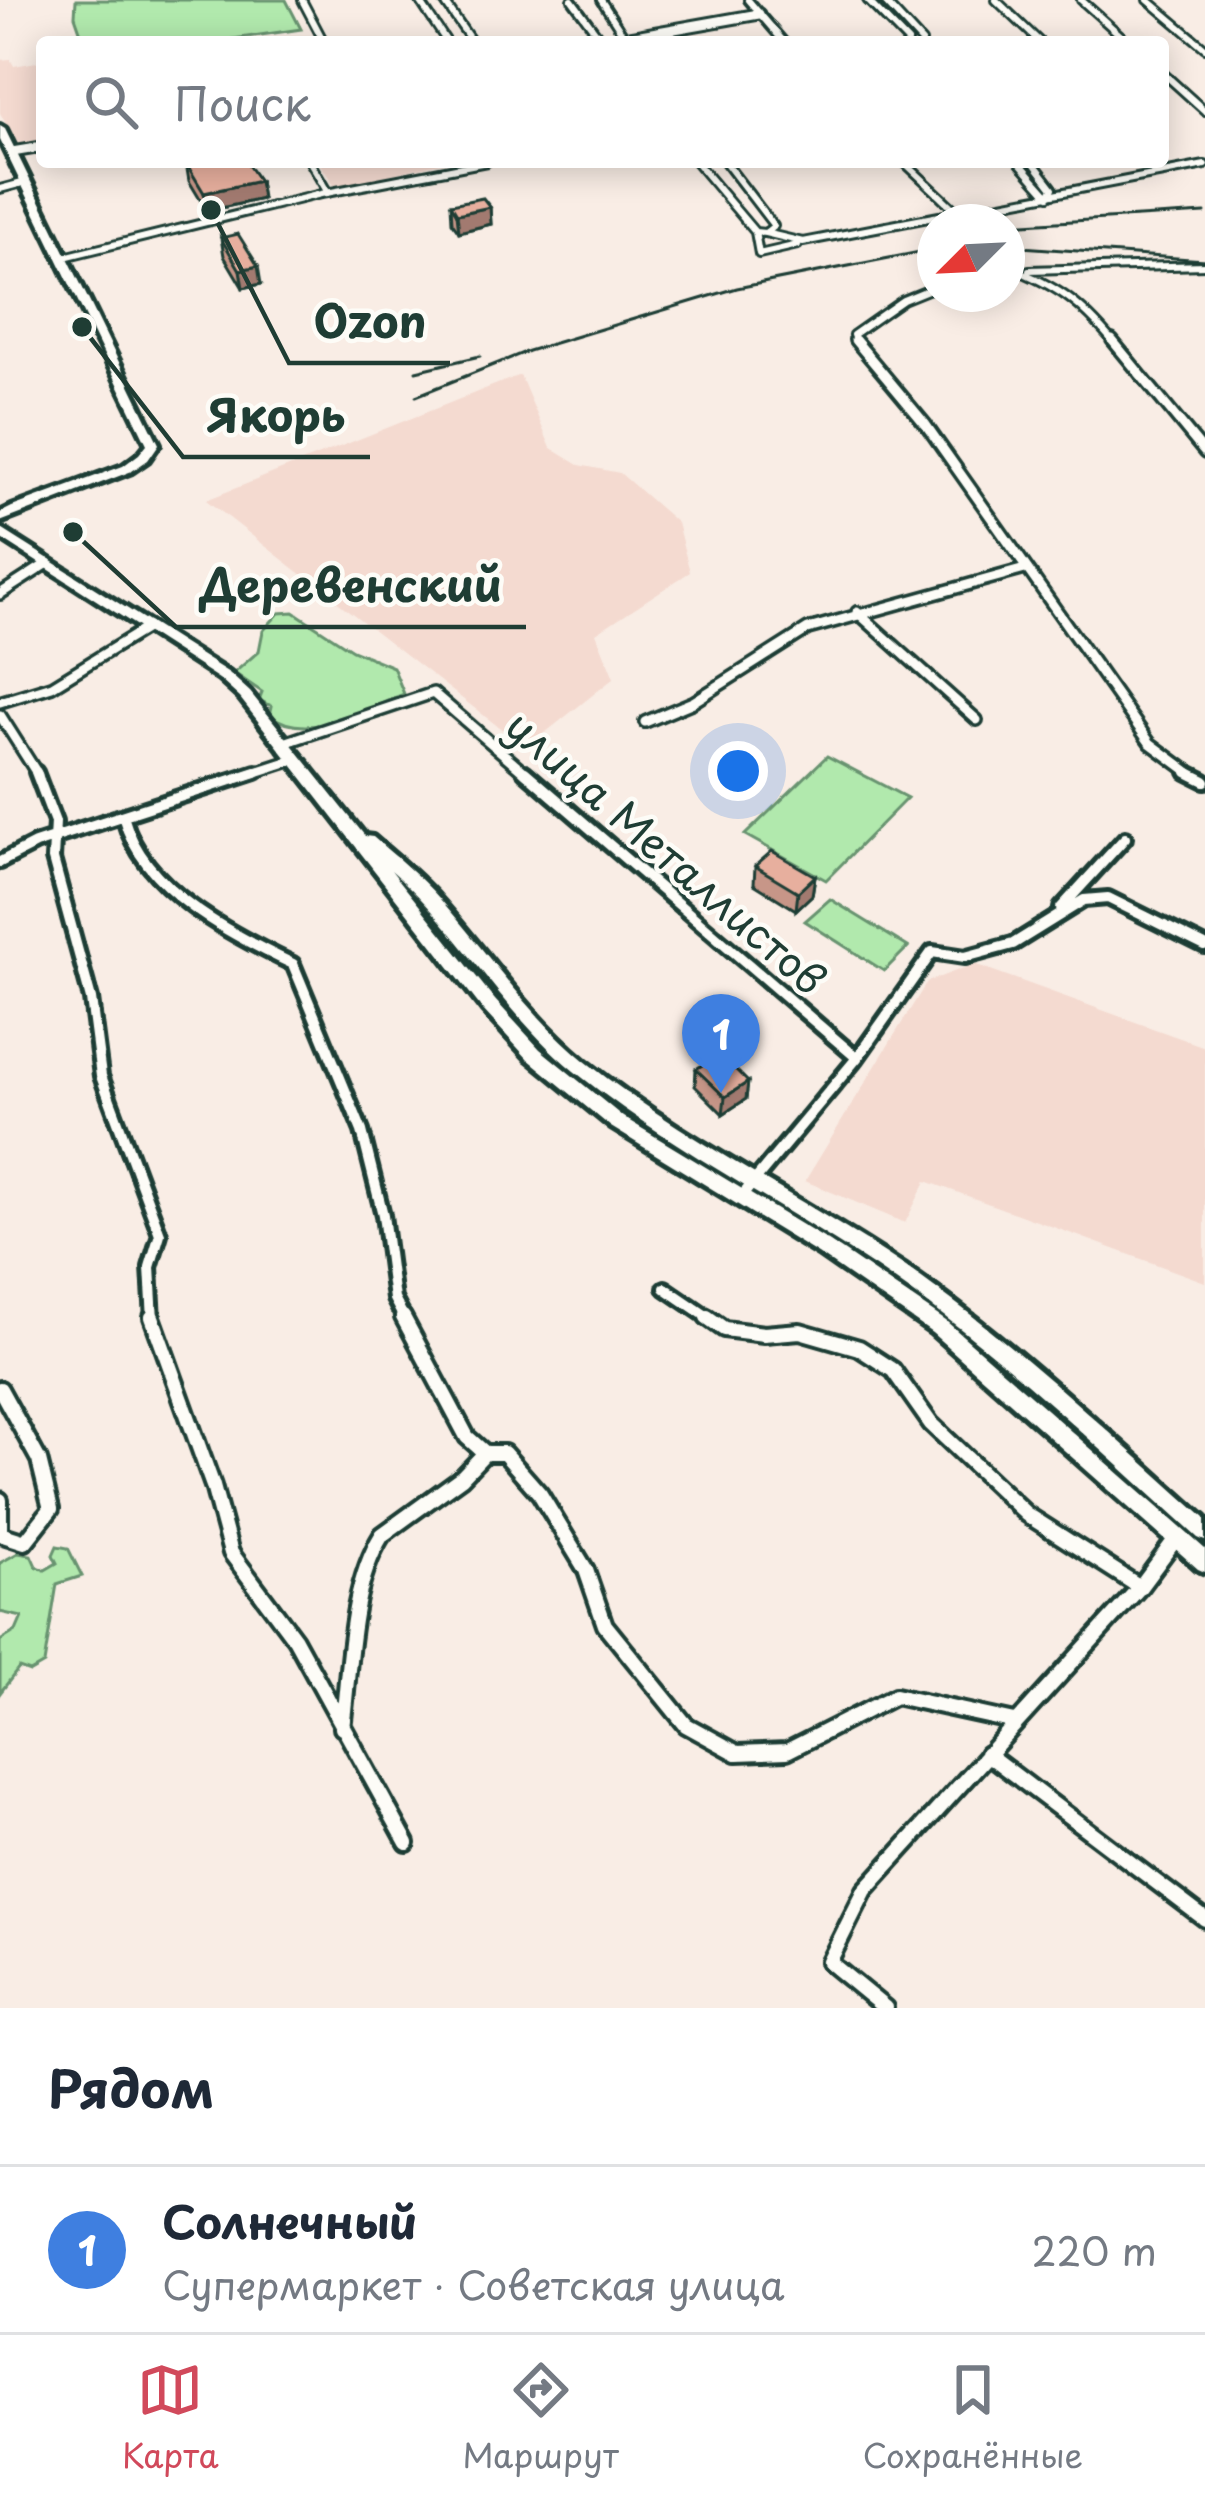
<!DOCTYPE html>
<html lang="ru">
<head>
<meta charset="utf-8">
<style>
  body { margin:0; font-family:"Playpen Sans",sans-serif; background:#f6f6f7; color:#1f2937 }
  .compass { position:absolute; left:917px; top:204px; width:108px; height:108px; border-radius:50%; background:#fff; box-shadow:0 6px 30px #0003; rotate:246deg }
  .you { position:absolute; left:738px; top:771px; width:42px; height:42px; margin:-30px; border:9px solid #fff; border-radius:50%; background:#1a73e8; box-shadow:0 0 0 18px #1a73e833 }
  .badge { display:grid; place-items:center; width:78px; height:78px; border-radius:50%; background:#d1495b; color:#fff; font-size:39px; font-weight:700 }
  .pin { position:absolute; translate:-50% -99px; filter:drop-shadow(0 3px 6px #0008) }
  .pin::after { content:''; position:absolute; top:63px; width:42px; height:36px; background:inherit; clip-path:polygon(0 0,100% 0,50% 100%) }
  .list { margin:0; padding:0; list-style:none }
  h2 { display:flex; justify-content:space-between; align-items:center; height:156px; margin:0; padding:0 48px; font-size:51px }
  h2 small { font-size:39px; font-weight:400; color:#747a83 }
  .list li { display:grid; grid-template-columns:78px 1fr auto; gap:36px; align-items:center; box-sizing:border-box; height:168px; padding:0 48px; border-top:3px solid #e0e1e3 }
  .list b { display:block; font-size:45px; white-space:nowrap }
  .list p { margin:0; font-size:39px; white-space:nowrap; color:#747a83 }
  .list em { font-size:39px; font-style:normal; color:#747a83 }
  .icon { flex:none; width:66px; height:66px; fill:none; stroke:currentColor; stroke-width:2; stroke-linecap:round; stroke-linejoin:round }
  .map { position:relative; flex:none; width:1205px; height:2008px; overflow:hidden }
  .search { position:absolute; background:#fff; box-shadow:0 6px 30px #0003; left:36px; right:36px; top:36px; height:132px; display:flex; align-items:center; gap:30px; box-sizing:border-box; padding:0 42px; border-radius:12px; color:#747a83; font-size:45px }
  .sheet { height:324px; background:#fff }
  nav { display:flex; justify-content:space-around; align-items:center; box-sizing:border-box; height:168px; border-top:3px solid #e0e1e3; background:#fff; font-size:33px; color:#747a83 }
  nav a { display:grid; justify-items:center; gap:6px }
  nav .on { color:#d1495b }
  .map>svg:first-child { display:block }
  .built { fill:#f4dad0 }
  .green { fill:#b1e9ad; stroke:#689370; stroke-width:3 }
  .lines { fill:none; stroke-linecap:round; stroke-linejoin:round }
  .minor-far3-casing { stroke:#1f3d34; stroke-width:12 }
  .minor-far2-casing { stroke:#1f3d34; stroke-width:16 }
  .minor-far1-casing { stroke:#1f3d34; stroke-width:20 }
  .minor-casing { stroke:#1f3d34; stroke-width:22 }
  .tertiary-casing { stroke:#1f3d34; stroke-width:15 }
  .secondary-casing { stroke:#1f3d34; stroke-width:10 }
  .minor-far3 { stroke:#fdfcf7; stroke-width:6 }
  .minor-far2 { stroke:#fdfcf7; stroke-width:9 }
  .minor-far1 { stroke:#fdfcf7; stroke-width:10 }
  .minor { stroke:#fdfcf7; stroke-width:14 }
  .tertiary { stroke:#fdfcf7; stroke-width:9 }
  .secondary { fill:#fdfcf7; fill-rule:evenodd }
  .rail { stroke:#1f3d34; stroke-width:3 }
  .wall { fill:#c79688; stroke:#1f3d34; stroke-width:3 }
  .shaded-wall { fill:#a27a6f; stroke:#1f3d34; stroke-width:3 }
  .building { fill:#e7af9e; stroke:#1f3d34; stroke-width:3 }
  .labels { text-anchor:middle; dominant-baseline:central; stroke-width:9; stroke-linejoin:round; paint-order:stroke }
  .street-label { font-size:42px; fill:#1f3d34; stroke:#fdfcf7 }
  .leader { fill:none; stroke:#1f3d34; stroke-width:4.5 }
  .callout-dot { fill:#1f3d34; stroke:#fdfcf7; stroke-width:4.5 }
  .callout-label { font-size:45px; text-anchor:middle; font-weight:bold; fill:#1f3d34; stroke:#fdfcf7; stroke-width:9; stroke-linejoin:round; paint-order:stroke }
</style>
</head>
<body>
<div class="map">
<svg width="1205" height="2008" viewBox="0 0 1205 2008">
  <rect width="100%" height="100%" fill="#f9ede5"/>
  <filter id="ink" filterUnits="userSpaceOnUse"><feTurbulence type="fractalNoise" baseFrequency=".00833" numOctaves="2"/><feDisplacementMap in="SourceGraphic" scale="24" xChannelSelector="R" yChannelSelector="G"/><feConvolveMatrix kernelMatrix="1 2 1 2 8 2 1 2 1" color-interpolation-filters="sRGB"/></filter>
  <g filter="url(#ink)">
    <path class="built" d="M10 59 14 66 42 61V141L18 146 0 113V60Z
      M319 162H445L335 187Z
      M520 375 551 448 579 465 620 473 677 523 690 572 596 633 614 678 526 748 206 500Z
      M974 964 1205 1047V1282L926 1181 905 1223 805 1181 927 982Z"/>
    <path class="green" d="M76 0H286L301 29 213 42H84L75 16Z
      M294 612 352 650 393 667 404 694C368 708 307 744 270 715L272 706 259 700 262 692 234 673 259 651 263 631 279 613Z
      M827 756 907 798 826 880 745 835Z
      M401 879 554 1055 670 1140 666 1144C548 1069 483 990 401 879Z
      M830 899 908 947 884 971 805 921Z
      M771 1201 901 1282 978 1341 1205 1543V1553L974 1344 897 1287 769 1204Z
      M57 1546 68 1548 82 1576 57 1584 44 1664 30 1672 19 1668 0 1693V1641L16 1631 22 1617 0 1612V1563L18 1553 31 1555 36 1566 45 1570 57 1563 53 1555Z"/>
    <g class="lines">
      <defs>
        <path id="minor-far3" d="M302 0 324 42
          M419 0 447 42
          M443 0 472 42
          M572 0 603 42
          M601 0 628 42
          M748 0 784 42
          M867 0 908 42
          M883 0 922 42
          M996 0 1040 42
          M1081 0 1128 42
          M1148 0 1205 48
          M1163 73 1205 111
          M310 162 328 193
          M696 162 755 232 765 233
          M725 162 774 226 765 233 803 242 1205 165
          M904 162 968 222
          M1019 162 1049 196
          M1033 162 1053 188 1049 196
          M0 189 26 182
          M755 232 759 254 798 245
          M64 257 321 194 487 162
          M1007 266C1057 286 1080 302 1114 343
          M1029 270 1205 265
          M856 343 853 335 903 300 935 287"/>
        <path id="minor-far2" d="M855 340 926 425 1150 743 1193 775
          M1112 340 1205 453
          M0 594 48 563
          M857 612 977 720
          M0 702 52 686 148 627
          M0 715 38 775
          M645 722 693 702 808 629 1025 569
          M284 743 433 693 528 775
          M247 775 296 759"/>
        <path id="minor-far1" d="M36 772 55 822 53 859 91 999 101 1076 160 1234 150 1267 153 1320
          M525 772 857 1058
          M1187 772 1205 781
          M124 819C144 890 230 934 293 964L362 1131 383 1215 394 1299 405 1320
          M0 862 35 844 256 772
          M1061 908 1125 838
          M741 1197 857 1058 932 952 965 957 1013 944 1084 900 1108 898 1205 946
          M665 1288 712 1320"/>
        <path id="minor" d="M152 1317 213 1486 231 1553 295 1639 407 1843
          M403 1317 467 1437 485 1453H504L540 1494 586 1570 605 1625 686 1725 737 1753 787 1751 895 1696 1015 1722
          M707 1317 724 1329 764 1334 800 1331 859 1348 893 1370 931 1424 1026 1514 1140 1587
          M0 1389 39 1460 51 1509 25 1542 0 1534V1500
          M342 1728C350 1668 349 1588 382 1535L462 1477 485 1453
          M987 1754 1205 1919
          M885 2008 829 1962 865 1890 1140 1587 1177 1537"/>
        <path id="tertiary" d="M601 42 759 14
          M12 152 42 147"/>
        <path id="secondary" d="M0 126 5 129 159 444 148 460 132 471 0 522V513L12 507 123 466 139 454 147 444 0 140Z
          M0 528 229 673 250 692 365 836 373 837C396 857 420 876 440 899 488 953 528 1014 585 1061 685 1141 801 1196 906 1267 1013 1341 1108 1432 1205 1518V1541L1198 1538C1099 1449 1003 1355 893 1279 789 1207 673 1151 574 1071 503 1013 460 930 391 870L495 1000 540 1049 623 1117 830 1242 946 1321 1205 1549V1572L1198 1569 932 1333 818 1254 611 1127 528 1059 483 1010 240 698 219 679 0 538Z"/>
      </defs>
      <use href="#minor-far3" class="minor-far3-casing"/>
      <use href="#minor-far2" class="minor-far2-casing"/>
      <use href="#minor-far1" class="minor-far1-casing"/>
      <use href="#minor" class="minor-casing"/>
      <use href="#tertiary" class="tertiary-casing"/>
      <use href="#secondary" class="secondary-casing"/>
      <use href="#minor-far3" class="minor-far3"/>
      <use href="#minor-far2" class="minor-far2"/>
      <use href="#minor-far1" class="minor-far1"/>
      <use href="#minor" class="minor"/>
      <use href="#tertiary" class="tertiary"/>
      <use href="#secondary" class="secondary"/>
      <path class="rail" d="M1007 225 1205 213
        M1007 246 1205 260
        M416 371 480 356
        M416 396 528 351 737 288 935 249"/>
    </g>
    <path class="wall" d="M186 163 259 181 262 199 207 211 189 181Z
      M451 204 490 207 491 224 459 232 452 222Z
      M221 238 261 284 243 288 224 256Z
      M755 866 815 876 812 895 796 910 754 884Z
      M696 1069 748 1082 746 1099 723 1114 695 1086Z"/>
    <path class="shaded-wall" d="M259 181 262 199 207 211 204 193Z
      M490 207 491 224 459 232 457 214Z
      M258 266 261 284 243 288 240 270Z
      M815 876 812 895 796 910 798 892Z
      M748 1082 746 1099 723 1114 725 1097Z"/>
    <path class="building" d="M191 162H246L259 181 204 193 186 163Z
      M483 198 490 207 457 214 451 204Z
      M238 234 258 266 240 270 221 238Z
      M772 851 815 876 798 892 755 866Z
      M720 1054 748 1082 725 1097 696 1069Z"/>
  </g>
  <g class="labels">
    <g class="street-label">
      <text transform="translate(667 851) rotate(41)">улица Металлистов</text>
    </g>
  </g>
  <path class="leader" d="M211 210L289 363H450M82 327L183 457H370M73 532L176 627H526"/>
  <g class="callout-dot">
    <circle cx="211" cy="210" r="12"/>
    <circle cx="82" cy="327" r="12"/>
    <circle cx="73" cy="532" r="12"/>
  </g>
  <g class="callout-label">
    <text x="370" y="338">Ozon</text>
    <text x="276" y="432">Якорь</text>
    <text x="351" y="602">Деревенский</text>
  </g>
</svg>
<svg class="compass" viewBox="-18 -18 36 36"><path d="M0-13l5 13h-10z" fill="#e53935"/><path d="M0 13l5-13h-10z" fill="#747a83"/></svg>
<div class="you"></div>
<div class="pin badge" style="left:721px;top:1093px;background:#3f7fe0">1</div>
<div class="search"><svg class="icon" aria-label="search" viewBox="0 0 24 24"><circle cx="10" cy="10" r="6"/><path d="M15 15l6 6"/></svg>Поиск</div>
</div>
<section class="sheet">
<h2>Рядом<small></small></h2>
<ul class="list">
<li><span class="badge" style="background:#3f7fe0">1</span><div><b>Солнечный</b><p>Супермаркет · Советская улица</p></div><em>220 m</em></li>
</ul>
</section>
<nav>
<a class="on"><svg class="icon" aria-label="map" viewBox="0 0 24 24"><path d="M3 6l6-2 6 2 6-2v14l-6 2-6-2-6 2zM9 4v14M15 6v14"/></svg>Карта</a>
<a><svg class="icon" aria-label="directions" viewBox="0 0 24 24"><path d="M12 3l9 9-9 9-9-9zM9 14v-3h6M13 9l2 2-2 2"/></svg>Маршрут</a>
<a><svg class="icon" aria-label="saved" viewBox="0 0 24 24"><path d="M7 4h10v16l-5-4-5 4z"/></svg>Сохранённые</a>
</nav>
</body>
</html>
